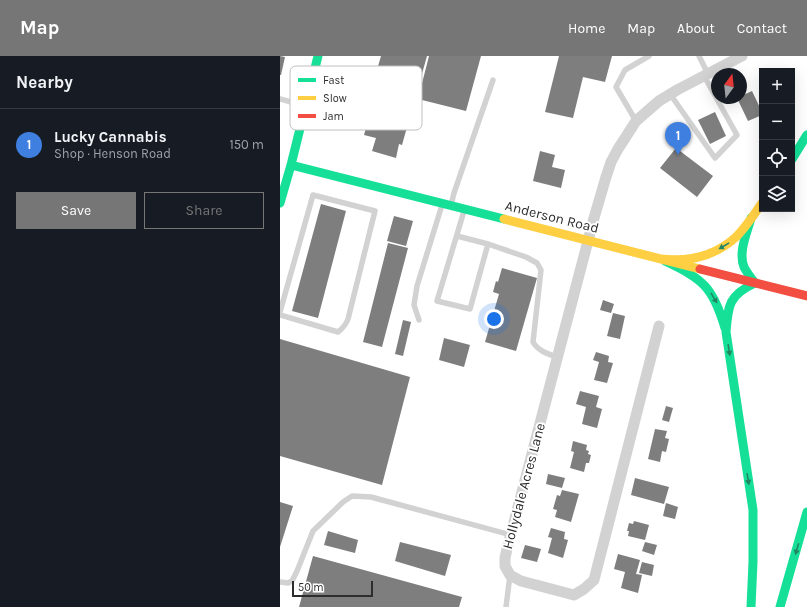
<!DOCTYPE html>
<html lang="en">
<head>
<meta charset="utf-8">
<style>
  body { margin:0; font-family:Karla,sans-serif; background:#20242c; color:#f1f3f6 }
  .controls { position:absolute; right:12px; top:12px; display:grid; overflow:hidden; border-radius:0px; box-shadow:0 4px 16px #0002 }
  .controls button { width:36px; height:36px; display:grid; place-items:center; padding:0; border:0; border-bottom:1px solid #363941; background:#171b24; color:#f1f3f6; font:20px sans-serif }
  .compass { position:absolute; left:431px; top:12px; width:36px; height:36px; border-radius:50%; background:#171b24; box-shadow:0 4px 16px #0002; rotate:15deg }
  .scale { position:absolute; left:12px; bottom:10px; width:81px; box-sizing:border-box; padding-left:4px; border:2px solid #2d2d2d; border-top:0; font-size:11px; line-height:14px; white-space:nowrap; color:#2d2d2d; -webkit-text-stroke:3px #fff; paint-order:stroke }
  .you { position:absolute; left:214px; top:263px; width:14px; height:14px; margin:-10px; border:3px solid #fff; border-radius:50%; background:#1a73e8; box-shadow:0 0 0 6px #1a73e833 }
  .badge { display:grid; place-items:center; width:26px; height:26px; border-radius:50%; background:#767676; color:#fff; font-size:13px; font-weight:700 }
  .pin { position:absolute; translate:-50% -33px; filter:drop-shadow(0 1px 2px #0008) }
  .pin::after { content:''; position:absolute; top:21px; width:14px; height:12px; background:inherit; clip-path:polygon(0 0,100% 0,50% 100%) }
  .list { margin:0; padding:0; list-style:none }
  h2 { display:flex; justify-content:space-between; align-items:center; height:52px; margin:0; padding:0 16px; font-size:17px }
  h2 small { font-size:13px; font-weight:400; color:#9ea1a6 }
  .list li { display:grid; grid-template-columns:26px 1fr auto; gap:12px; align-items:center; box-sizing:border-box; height:72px; padding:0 16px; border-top:1px solid #363941 }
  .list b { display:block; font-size:15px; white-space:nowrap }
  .list p { margin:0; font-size:13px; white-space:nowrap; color:#9ea1a6 }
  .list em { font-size:13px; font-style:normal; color:#9ea1a6 }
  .actions { display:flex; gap:8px; padding:12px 16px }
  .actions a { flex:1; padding:9px 0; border:1px solid #767676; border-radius:0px; text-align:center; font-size:14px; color:#767676 }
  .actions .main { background:#767676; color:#fff }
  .icon { flex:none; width:22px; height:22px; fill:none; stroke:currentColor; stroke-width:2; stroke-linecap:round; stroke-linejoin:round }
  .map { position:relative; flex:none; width:527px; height:551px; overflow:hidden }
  header { display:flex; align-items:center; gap:24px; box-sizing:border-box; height:56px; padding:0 20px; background:#767676; color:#fff }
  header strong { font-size:19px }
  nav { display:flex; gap:22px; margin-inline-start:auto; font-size:14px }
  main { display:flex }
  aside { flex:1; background:#171b24 }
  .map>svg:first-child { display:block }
  .building { fill:#7e7e7e }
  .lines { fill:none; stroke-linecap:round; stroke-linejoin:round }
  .lane { stroke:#d2d2d2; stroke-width:5.5 }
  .street { stroke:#d2d2d2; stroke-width:11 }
  .fast { stroke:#16e098; stroke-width:9 }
  .slow { stroke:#ffcf43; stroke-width:9 }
  .jam { stroke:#f24e42; stroke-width:9 }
  .oneway { fill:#228662 }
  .labels { text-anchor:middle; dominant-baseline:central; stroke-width:4; stroke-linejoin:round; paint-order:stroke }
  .street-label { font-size:14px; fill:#2d2d2d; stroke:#fff }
  .key { fill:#fff; stroke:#c0c0c0; stroke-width:1 }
  .key-label { font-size:11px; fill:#2d2d2d }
</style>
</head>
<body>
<header>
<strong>Map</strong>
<nav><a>Home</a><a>Map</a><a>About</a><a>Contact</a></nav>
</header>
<main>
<aside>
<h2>Nearby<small></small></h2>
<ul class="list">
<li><span class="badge" style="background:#3f7fe0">1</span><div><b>Lucky Cannabis</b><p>Shop · Henson Road</p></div><em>150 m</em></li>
</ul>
<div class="actions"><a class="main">Save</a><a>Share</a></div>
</aside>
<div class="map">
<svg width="527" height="551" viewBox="0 0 527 551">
  <rect width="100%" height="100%" fill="#fff"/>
  <path class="building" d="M0 0 5 1 1 19H0Z
    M101 0H147L122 89 119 88 116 102 92 95 96 82 84 79 97 32 92 31Z
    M149 0H201L186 55 138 43Z
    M279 0H332L325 26 303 21 293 62 265 56Z
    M472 35 482 56V59L468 65 457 42H461V40Z
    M435 56 446 80 430 88 418 64Z
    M396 92 433 120 417 141 380 112Z
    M260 95 275 99 272 111 285 114 281 132 253 125Z
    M41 148 66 155 38 262 12 255Z
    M114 160 133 165 126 190 107 185Z
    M108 187 128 192 102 291 83 286Z
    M222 212 257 222 236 295 205 286 219 238 213 236 216 225 218 226Z
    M323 244 334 248 331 257 320 254Z
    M333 257 345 260 340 283 327 280Z
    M123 264 131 266 123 300 115 298Z
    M164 282 190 289 184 311 159 304Z
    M0 283 130 321 102 429 0 400Z
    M316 296 329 300 328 306 333 307 327 327 314 324 319 306 313 304Z
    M300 335 319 340 316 351 322 353 317 372 302 368 306 351 296 348Z
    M386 350 393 352 389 366 382 364Z
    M375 373 387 375 385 382 389 383 386 396 382 395 380 406 368 403Z
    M293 385 307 389 306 394 309 395 308 398 311 399 309 407H306L304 416 290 412 294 396 291 395Z
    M268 418 285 422 282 432 266 428Z
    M355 422 389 431 384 448 351 439Z
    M282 434 299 438 291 466 275 461 277 454 273 453 277 439 280 440Z
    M0 446 13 450 0 491Z
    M386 447 398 451 395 463 383 460Z
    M354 465 369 469 365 484 348 480 349 475H347L349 467 353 468Z
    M271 472 285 476 284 483 288 484 283 502 268 497 272 482 268 481Z
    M48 475 78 484 75 497 44 489Z
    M120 486 171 499 165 520 115 505Z
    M365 486 377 489 374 499 362 495Z
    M245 489 261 493 257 506 241 502Z
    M338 498 360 504 356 518 362 519 358 537 341 532 345 516 334 513Z
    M33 500 182 541 179 551H19Z
    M362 506 374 509 372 520 359 517Z"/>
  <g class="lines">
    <path class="lane" d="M419 0 428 18
      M390 38 435 102 457 79 424 20
      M0 43 25 50
      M356 65 336 31 345 14 369 0
      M171 149 174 137 213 24
      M184 155 157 245 190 253 208 188
      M177 180 208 188 246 201 257 207 261 214 253 286C258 295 268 298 277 301
      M0 256 33 139 95 155 68 263C66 269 63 272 58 276L0 259
      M139 264 134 249 137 230 162 149
      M0 526 8 527 12 525 17 515 33 475 63 446 72 440 91 441 231 479
      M226 551 230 519"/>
    <path class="street" d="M379 270 314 524 304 533 294 539 241 525 230 519 225 510V502L227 493 314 162 326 121 331 106 338 93 356 65 379 45 397 34 462 0"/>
    <path class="fast" d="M512 103 527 79
      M11 109 224 163
      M0 147 11 109 38 0
      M471 162C467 177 458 196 464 211 467 217 471 222 475 227 449 239 448 249 446 276L473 454V506L471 551
      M385 205C423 223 433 231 445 272
      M500 551 527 456"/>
    <path class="slow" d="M224 163 420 213
      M381 203C408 206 435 200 456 181 466 171 474 159 482 147"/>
    <path class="jam" d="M420 213 527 240"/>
  </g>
  <defs><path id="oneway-solid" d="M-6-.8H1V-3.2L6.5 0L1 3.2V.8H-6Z"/></defs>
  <g class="oneway">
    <use href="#oneway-solid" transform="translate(444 190) rotate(149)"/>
    <use href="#oneway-solid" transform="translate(434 242) rotate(59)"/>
    <use href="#oneway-solid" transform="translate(449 294) rotate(81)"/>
    <use href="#oneway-solid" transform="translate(468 423) rotate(81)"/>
    <use href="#oneway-solid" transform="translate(517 493) rotate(106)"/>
  </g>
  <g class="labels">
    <g class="street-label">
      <text transform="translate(272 161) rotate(14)">Anderson Road</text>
      <text transform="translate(244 430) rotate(-75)">Hollydale Acres Lane</text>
    </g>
  </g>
  <rect x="10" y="10" width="132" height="64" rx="6" class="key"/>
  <rect x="18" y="22" width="18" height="4" fill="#16e098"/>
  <rect x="18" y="40" width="18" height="4" fill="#ffcf43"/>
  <rect x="18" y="58" width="18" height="4" fill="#f24e42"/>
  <g class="key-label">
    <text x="43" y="28">Fast</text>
    <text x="43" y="46">Slow</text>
    <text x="43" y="64">Jam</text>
  </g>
</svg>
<div class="controls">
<button>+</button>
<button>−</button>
<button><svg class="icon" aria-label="locate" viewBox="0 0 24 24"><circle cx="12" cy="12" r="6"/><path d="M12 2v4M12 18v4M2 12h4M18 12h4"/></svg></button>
<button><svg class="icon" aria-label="layers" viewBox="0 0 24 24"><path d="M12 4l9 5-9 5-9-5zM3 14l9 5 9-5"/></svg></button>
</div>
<svg class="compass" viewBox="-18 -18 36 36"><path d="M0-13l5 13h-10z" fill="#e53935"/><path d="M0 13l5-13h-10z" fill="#9ea1a6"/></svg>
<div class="scale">50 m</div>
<div class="you"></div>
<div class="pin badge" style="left:398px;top:99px;background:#3f7fe0">1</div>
</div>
</main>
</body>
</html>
